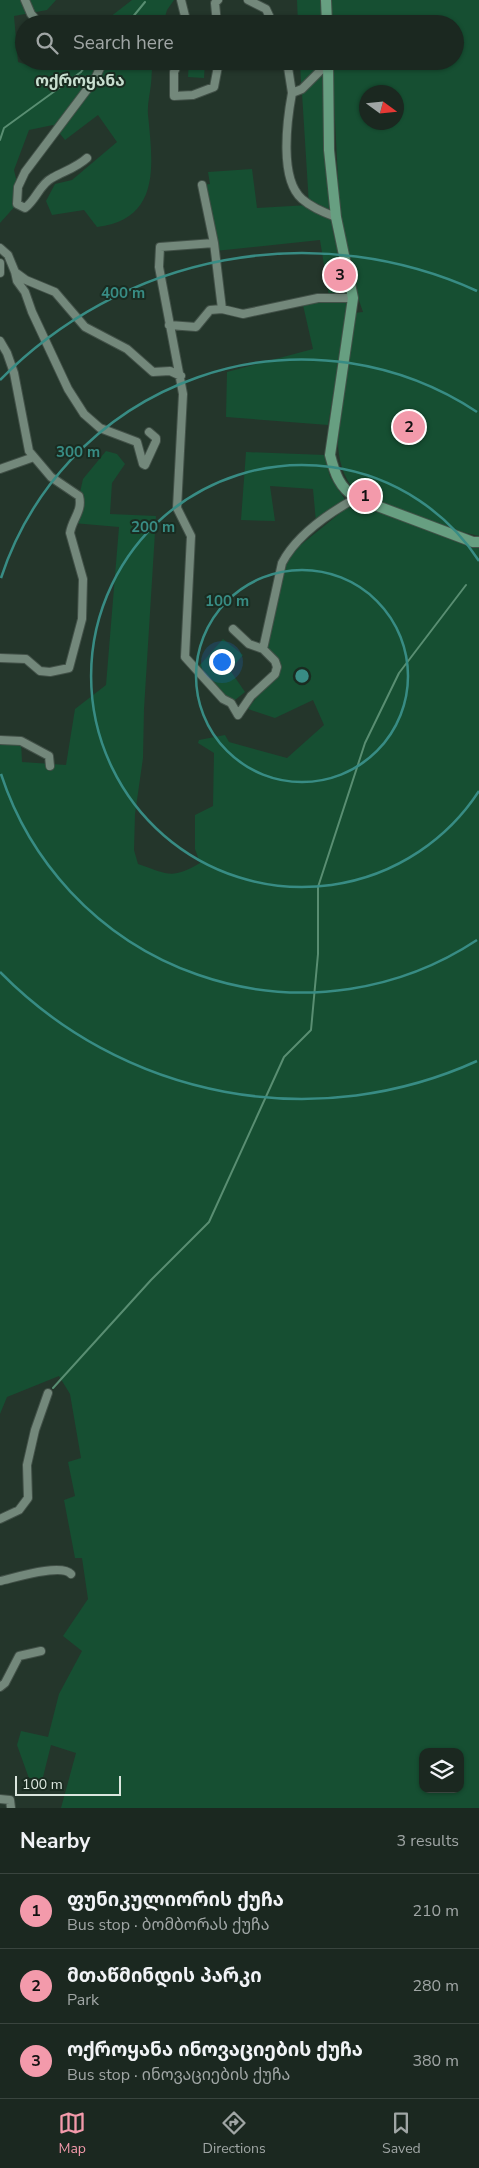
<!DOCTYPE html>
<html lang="en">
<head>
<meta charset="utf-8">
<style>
  body { margin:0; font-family:"Nunito Sans","Noto Sans Georgian",sans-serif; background:#243029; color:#f1f3f6 }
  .controls { position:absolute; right:15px; bottom:15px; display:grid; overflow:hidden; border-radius:10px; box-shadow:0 1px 4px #0004 }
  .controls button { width:45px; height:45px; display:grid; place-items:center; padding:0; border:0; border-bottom:1px solid #39443e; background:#1b2820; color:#f1f3f6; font:25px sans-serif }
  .compass { position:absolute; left:359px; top:85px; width:45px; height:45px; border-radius:50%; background:#1b2820; box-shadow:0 1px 4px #0004; rotate:105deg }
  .scale { position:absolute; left:15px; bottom:12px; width:106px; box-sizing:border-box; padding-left:5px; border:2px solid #dbe6de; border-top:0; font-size:14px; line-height:18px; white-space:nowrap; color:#dbe6de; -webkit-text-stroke:4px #1a2c21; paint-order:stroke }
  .you { position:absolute; left:221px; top:661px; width:18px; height:18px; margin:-12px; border:4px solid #fff; border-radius:50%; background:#1a73e8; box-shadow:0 0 0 8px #1a73e833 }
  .badge { display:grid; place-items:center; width:32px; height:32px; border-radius:50%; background:#f39aab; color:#111; font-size:16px; font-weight:700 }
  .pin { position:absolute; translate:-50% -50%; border:2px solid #fff; box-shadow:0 1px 5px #0006 }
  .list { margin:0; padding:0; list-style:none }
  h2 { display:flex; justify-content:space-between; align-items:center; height:65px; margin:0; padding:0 20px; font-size:21px }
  h2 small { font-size:16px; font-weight:400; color:#a0a6a5 }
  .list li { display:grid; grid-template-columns:32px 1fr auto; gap:15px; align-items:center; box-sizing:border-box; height:75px; padding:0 20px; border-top:1px solid #39443e }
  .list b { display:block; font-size:19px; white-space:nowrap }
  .list p { margin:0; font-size:16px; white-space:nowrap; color:#a0a6a5 }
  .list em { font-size:16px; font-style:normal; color:#a0a6a5 }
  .icon { flex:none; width:28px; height:28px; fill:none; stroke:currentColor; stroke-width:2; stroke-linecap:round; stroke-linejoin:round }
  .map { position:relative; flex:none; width:479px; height:1808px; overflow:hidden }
  .search { position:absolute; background:#1b2820; box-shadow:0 1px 4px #0004; left:15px; right:15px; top:15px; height:55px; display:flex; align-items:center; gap:12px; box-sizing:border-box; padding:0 18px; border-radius:28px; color:#a0a6a5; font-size:19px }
  .sheet { height:290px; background:#1b2820 }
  nav { display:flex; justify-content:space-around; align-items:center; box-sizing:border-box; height:70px; border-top:1px solid #39443e; background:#1b2820; font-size:14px; color:#a0a6a5 }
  nav a { display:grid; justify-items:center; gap:2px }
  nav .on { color:#f39aab }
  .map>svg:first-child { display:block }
  .green { fill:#164f32; fill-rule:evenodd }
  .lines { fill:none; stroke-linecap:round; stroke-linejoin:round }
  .stream { stroke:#598e72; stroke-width:2 }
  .street-casing { stroke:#425148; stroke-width:10 }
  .secondary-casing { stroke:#425148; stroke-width:12 }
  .street { stroke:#73887b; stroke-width:8 }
  .secondary { stroke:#679f81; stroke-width:10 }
  .ring { fill:none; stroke:#388c84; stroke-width:2.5 }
  .labels { text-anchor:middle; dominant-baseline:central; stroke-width:4; stroke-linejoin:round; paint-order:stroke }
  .neighbourhood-label { font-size:16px; font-weight:bold; fill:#c8dfd0; stroke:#1a2c21 }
  .centre { fill:#388c84; stroke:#1a2c21; stroke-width:2.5 }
  .ring-label { font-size:15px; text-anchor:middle; font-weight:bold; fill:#388c84; stroke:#1a2c21; stroke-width:4; stroke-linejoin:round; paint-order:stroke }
</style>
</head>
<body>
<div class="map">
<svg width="479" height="1808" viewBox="0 0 479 1808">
  <rect width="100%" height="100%" fill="#24362b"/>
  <path class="green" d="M0 0H56L47 10 14 16 18 62 40 69 51 61H154C151 68 152 77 151 84 150 94 147 105 148 115 153 165 161 219 97 227L84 210 52 215 46 201 55 184 72 180 117 142 98 115 65 140 53 125 29 130 14 170 18 187 17 204 0 223Z
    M132 0H174L167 10 163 24H101Z
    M297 0H323V24H298Z
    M331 0H479V536C457 531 367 506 355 491 343 477 338 459 338 441L354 313 363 312 354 286 340 218 332 61H455V24H331ZM366 92H396V122H366Z
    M189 61H205L204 78 188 77Z
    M300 61H323V64L310 79 301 84Z
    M323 73 326 170 333 232 349 294 329 296 320 240 215 251 202 185 210 184 208 172 252 169 257 208 309 205 302 93Z
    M320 300 346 301 348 304 328 425 226 417 227 372 313 349 303 305Z
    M106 451 117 454 125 464 112 483 110 514 156 516 144 709 143 758 135 814 134 850 138 864C168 874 171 880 200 863L195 849V815L213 806 214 753 198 743 199 740 225 735 229 742 287 758 324 725 313 700 275 718 248 709C257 694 271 685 281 670L279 661 266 649 285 562 292 552 355 501 470 547H479V1808H61L76 1753 51 1745 41 1785 31 1784 17 1745 21 1731 48 1737 59 1694 82 1651 63 1636 88 1599 82 1558H75L64 1500 75 1496 68 1462 81 1458 70 1394 59 1376 7 1397 0 1414V740L21 741 22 762 66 765 75 709 106 685 119 527 73 523 83 479ZM423 1752H460V1789H423Z
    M246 452 325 455 330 477 346 501 316 522 313 489 270 486 275 521 241 520Z
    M223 639 243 655 230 670 245 692 235 700 224 696 199 666Z"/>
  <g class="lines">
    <path class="stream" d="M127 24 145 2
      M0 140 4 128 81 72 89 61
      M53 1388 151 1280 209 1222 284 1057 311 1030 318 954V887L365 743 399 673 466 585"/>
    <defs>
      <path id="street" d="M25 0 31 14 40 24
        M181 0 187 24
        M248 0 266 9 273 24
        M217 24 215 3 218 0
        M63 61H65
        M179 61 174 72V96L193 95 214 87 219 61
        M287 61 292 93 302 89 328 63
        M292 93C287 120 279 179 302 199 311 207 325 213 336 217
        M87 158C76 168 64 171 52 178 40 184 36 200 25 208L17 204 18 187 25 172 95 79 100 68 99 61
        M202 185 214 243 222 309
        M214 243 160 247 159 267 183 394 177 508 191 536 185 657 223 699 231 703 238 715
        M0 248 8 255 15 272 26 280 55 292 85 327 127 349 153 372 170 371 181 376
        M0 263V273
        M15 272 17 281 25 292 32 312 68 389 84 414 100 428 137 442 143 464 145 465 156 441V438L149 432
        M169 325 196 327 210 310 222 309 243 314 318 298H353
        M0 341 7 353 14 373 29 451 51 477 79 496C83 511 72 519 70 533L83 579 82 619 69 668 50 672 40 671 26 659 0 658
        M0 469 34 457
        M233 629 249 644 263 649 275 661 277 667 275 674 251 696 238 715
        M263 649 282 563C296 536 329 513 356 498
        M0 740 21 741 49 756 50 766
        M0 1519 19 1510 28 1498 27 1465 35 1430 48 1393
        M0 1581C14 1578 61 1563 71 1574
        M0 1687 5 1683 19 1656 41 1651
        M0 1799 10 1800 11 1808"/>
      <path id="secondary" d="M326 0 327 24
        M328 61 329 150 336 217 353 298 330 455C335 474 339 487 356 498L473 542H479"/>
    </defs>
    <use href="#street" class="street-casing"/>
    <use href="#secondary" class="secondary-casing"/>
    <use href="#street" class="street"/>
    <use href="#secondary" class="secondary"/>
  </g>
  <g class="ring">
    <circle cx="302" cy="676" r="106"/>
    <path d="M479 791A211 211 0 1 1 479 561"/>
    <path d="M477 940A317 317 0 0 1 1 774M1 578A317 317 0 0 1 477 412"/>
    <path d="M477 1061A423 423 0 0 1 0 972M0 380A423 423 0 0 1 477 291"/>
  </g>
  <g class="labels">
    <g class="neighbourhood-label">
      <text x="80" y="81">ოქროყანა</text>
    </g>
  </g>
  <circle cx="302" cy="676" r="8" class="centre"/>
  <g class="ring-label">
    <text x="123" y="298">400 m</text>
    <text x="78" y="457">300 m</text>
    <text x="153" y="532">200 m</text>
    <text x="227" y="606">100 m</text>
  </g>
</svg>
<div class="controls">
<button><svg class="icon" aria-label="layers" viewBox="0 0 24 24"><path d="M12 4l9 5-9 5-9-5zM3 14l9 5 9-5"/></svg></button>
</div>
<svg class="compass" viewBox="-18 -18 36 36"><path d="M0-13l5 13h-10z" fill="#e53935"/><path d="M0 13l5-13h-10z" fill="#a0a6a5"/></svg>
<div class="scale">100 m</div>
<div class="you"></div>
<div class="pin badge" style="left:365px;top:496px">1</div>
<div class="pin badge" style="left:409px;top:427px">2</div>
<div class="pin badge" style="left:340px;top:275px">3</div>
<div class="search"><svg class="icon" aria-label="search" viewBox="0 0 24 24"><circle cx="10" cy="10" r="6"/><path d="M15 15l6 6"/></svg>Search here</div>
</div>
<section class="sheet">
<h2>Nearby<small>3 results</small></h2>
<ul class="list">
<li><span class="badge">1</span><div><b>ფუნიკულიორის ქუჩა</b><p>Bus stop · ბომბორას ქუჩა</p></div><em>210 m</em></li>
<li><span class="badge">2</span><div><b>მთაწმინდის პარკი</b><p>Park</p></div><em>280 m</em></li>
<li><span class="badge">3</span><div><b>ოქროყანა ინოვაციების ქუჩა</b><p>Bus stop · ინოვაციების ქუჩა</p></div><em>380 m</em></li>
</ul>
</section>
<nav>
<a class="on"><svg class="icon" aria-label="map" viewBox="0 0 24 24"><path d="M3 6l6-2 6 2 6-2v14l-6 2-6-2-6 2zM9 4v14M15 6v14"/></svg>Map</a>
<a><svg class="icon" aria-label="directions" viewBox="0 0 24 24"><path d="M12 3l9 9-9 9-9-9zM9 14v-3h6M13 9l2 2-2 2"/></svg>Directions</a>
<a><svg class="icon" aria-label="saved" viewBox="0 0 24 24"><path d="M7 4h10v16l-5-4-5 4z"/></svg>Saved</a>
</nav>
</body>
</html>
